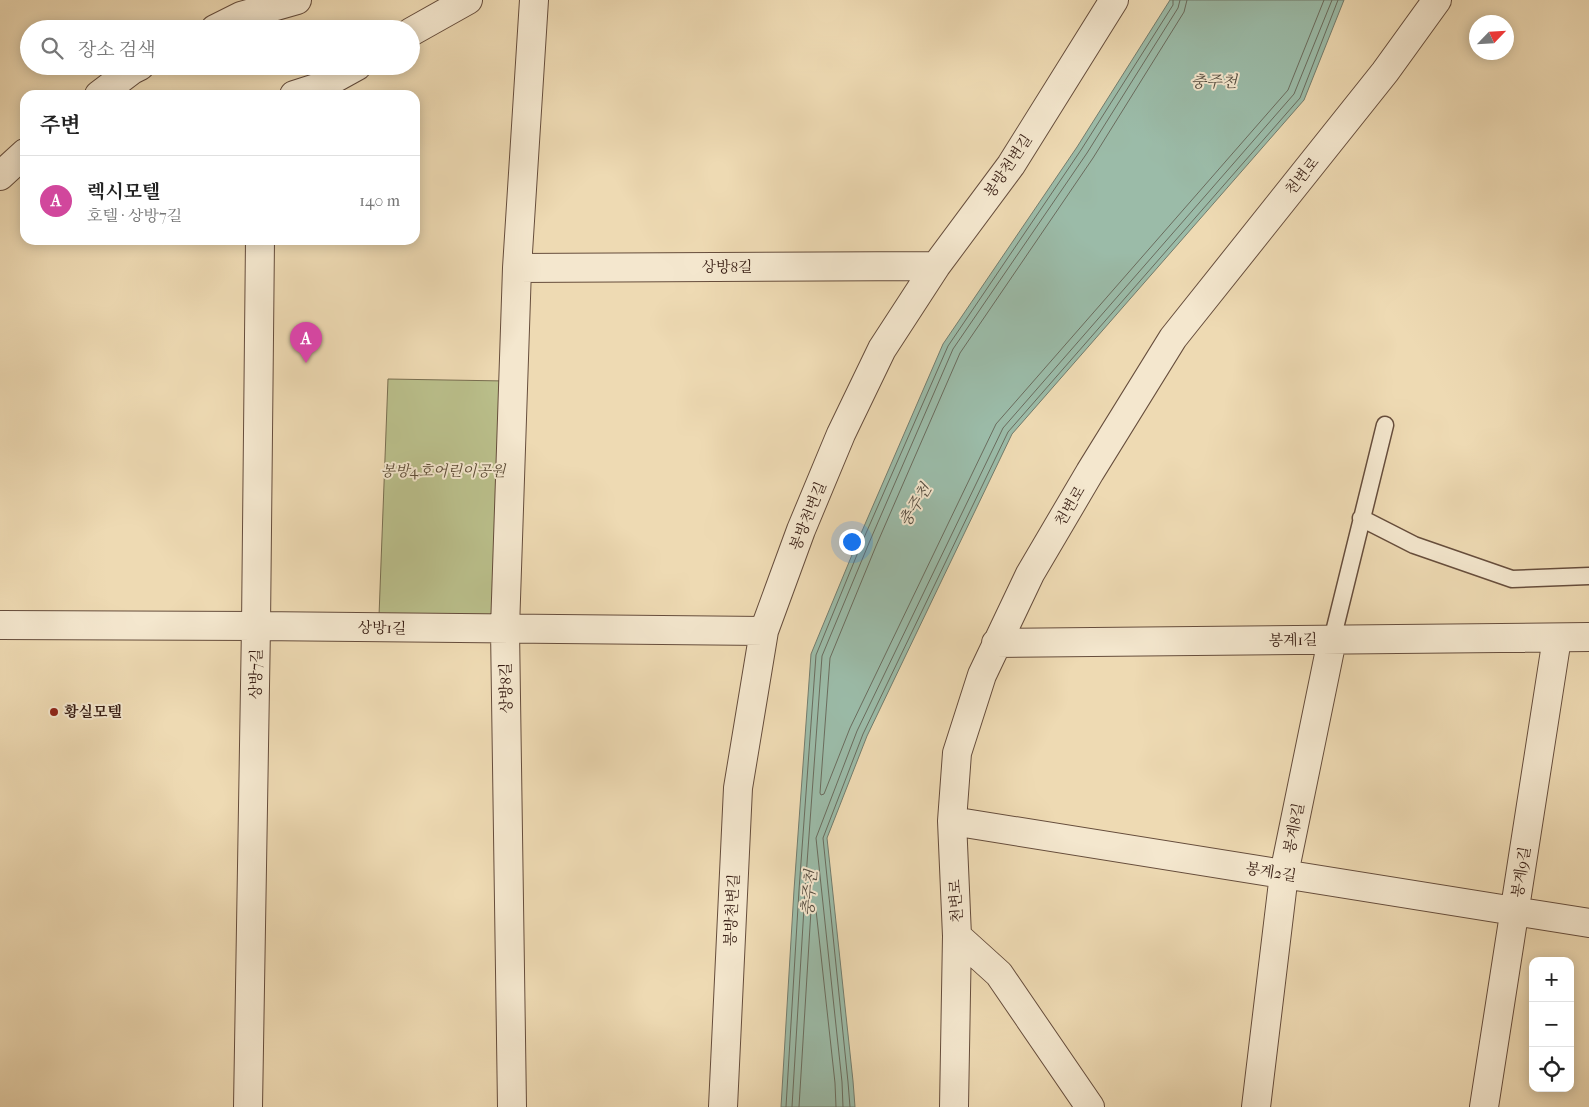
<!DOCTYPE html>
<html lang="ko">
<head>
<meta charset="utf-8">
<style>
  body { margin:0; font-family:"IM FELL French Canon","Noto Serif KR",serif; background:#f2f2f2; color:#222 }
  .controls { position:absolute; right:15px; bottom:15px; display:grid; overflow:hidden; border-radius:10px; box-shadow:0 2px 12px #0003 }
  .controls button { width:45px; height:45px; display:grid; place-items:center; padding:0; border:0; border-bottom:1px solid #e0e0e0; background:#fff; color:#222; font:25px sans-serif }
  .compass { position:absolute; left:1469px; top:15px; width:45px; height:45px; border-radius:50%; background:#fff; box-shadow:0 2px 12px #0003; rotate:65deg }
  .you { position:absolute; left:851px; top:541px; width:18px; height:18px; margin:-12px; border:4px solid #fff; border-radius:50%; background:#1a73e8; box-shadow:0 0 0 8px #1a73e833 }
  .badge { display:grid; place-items:center; width:32px; height:32px; border-radius:50%; background:#8f2418; color:#fff; font-size:16px; font-weight:700 }
  .pin { position:absolute; translate:-50% -41px; filter:drop-shadow(0 1px 2px #0008) }
  .pin::after { content:''; position:absolute; top:26px; width:18px; height:15px; background:inherit; clip-path:polygon(0 0,100% 0,50% 100%) }
  .list { margin:0; padding:0; list-style:none }
  h2 { display:flex; justify-content:space-between; align-items:center; height:65px; margin:0; padding:0 20px; font-size:21px }
  h2 small { font-size:16px; font-weight:400; color:#767676 }
  .list li { display:grid; grid-template-columns:32px 1fr auto; gap:15px; align-items:center; box-sizing:border-box; height:90px; padding:0 20px; border-top:1px solid #e0e0e0 }
  .list b { display:block; font-size:19px; white-space:nowrap }
  .list p { margin:0; font-size:16px; white-space:nowrap; color:#767676 }
  .list em { font-size:16px; font-style:normal; color:#767676 }
  .icon { flex:none; width:28px; height:28px; fill:none; stroke:currentColor; stroke-width:2; stroke-linecap:round; stroke-linejoin:round }
  .map { position:relative; flex:none; width:1589px; height:1107px; overflow:hidden }
  .search { position:absolute; background:#fff; box-shadow:0 2px 12px #0003; left:20px; top:20px; width:400px; height:55px; display:flex; align-items:center; gap:12px; box-sizing:border-box; padding:0 18px; border-radius:28px; color:#767676; font-size:19px }
  .panel { position:absolute; background:#fff; box-shadow:0 2px 12px #0003; left:20px; top:90px; width:400px; height:155px; border-radius:15px }
  .map>svg:first-child { display:block }
  .green { fill:#babf8b; stroke:#796e50 }
  .water { fill:#9bbba8; stroke:#737c6d }
  .lines { fill:none; stroke-linecap:round; stroke-linejoin:round }
  .shore { stroke:#6a6c5e; stroke-width:1 }
  .service-casing { stroke:#664d3c; stroke-width:19 }
  .minor-casing { stroke:#664d3c; stroke-width:30 }
  .tertiary-casing { stroke:#664d3c; stroke-width:30 }
  .service { stroke:#f4e7ce; stroke-width:16 }
  .minor { stroke:#f4e7ce; stroke-width:28 }
  .tertiary { stroke:#f4e7ce; stroke-width:28 }
  .poi-dot { fill:#8f2418; stroke:#f4e7ce; stroke-width:2 }
  .labels { text-anchor:middle; dominant-baseline:central; stroke-width:4; stroke-linejoin:round; paint-order:stroke }
  .street-label { font-size:15px; fill:#381e14; stroke:#f4e7ce }
  .park-label { font-size:15px; font-style:italic; fill:#5f4e38; stroke:#f4e7ce }
  .poi-label { font-size:15px; font-weight:bold; fill:#381e14; stroke:#f4e7ce; text-anchor:start }
  .water-label { font-size:16px; font-style:italic; fill:#564d40; stroke:#f4e7ce }
</style>
</head>
<body>
<div class="map">
<svg width="1589" height="1107" viewBox="0 0 1589 1107">
  <rect width="100%" height="100%" fill="#eedab3"/>
  <filter id="stains"><feTurbulence type="fractalNoise" baseFrequency=".004" numOctaves="4"/><feColorMatrix values="0 0 0 0 .2 0 0 0 0 .09 0 0 0 0 .02 0 0 0 .5 -.17"/></filter>
  <radialGradient id="worn" r=".72"><stop offset=".6" stop-color="#630" stop-opacity="0"/><stop offset="1" stop-color="#630" stop-opacity=".3"/></radialGradient>
  <path class="green" d="M388 379 506 381 495 618 379 616Z"/>
  <path class="water" d="M1170 0H1344L1304 100 1012 434 867 736 827 838 853 1081 855 1107H781L794 890 811 654 859 538 943 344 1077 147Z"/>
  <g class="lines">
    <path class="shore" d="M1187 0 1184 12 1093 158 960 353 876 546 830 658 820 793 821 795 824 794 850 728 996 424 1288 90 1324 0
      M786 1107 799 890 816 655 863 540 948 346 1081 150 1173 5V0
      M792 1107 805 891 822 656 869 543 953 349 1087 153 1178 8 1180 0
      M799 1107 811 910 814 908 816 910 835 1083 836 1107
      M843 1107 842 1082 816 838 857 731 1003 428 1294 94 1332 0
      M850 1107 848 1082 823 838 863 734 1008 432 1300 98 1338 0"/>
    <defs>
      <path id="service" d="M1361 518 1414 545 1512 579 1589 576
        M1332 640 1385 425"/>
      <path id="minor" d="M411 32 468 0
        M294 95 319 87 357 66
        M517 268 936 266
        M0 625 256 626 764 631
        M996 643 1589 637
        M952 821 1589 923
        M957 936 999 974 1090 1107
        M248 1107 256 626 260 240
        M512 1107 505 629 517 268 534 0
        M723 1107 738 788 764 631 801 530 841 434 882 349 936 266 1011 165 1114 0
        M954 1107 957 936 952 821 957 753 982 675 1030 574 1090 472 1173 338 1385 72 1437 0
        M1256 1107 1284 874 1332 640
        M1484 1107 1557 638"/>
      <path id="tertiary" d="M215 29 241 16 297 0
        M99 95 132 70 140 66
        M0 176 25 153"/>
    </defs>
    <use href="#service" class="service-casing"/>
    <use href="#minor" class="minor-casing"/>
    <use href="#tertiary" class="tertiary-casing"/>
    <use href="#service" class="service"/>
    <use href="#minor" class="minor"/>
    <use href="#tertiary" class="tertiary"/>
  </g>
  <circle class="poi-dot" cx="54" cy="712" r="5"/>
  <g class="labels">
    <g class="street-label">
      <text transform="translate(1008 166) rotate(-56)">봉방천변길</text>
      <text transform="translate(1302 176) rotate(-51)">천변로</text>
      <text x="727" y="267">상방8길</text>
      <text transform="translate(1070 506) rotate(-59)">천변로</text>
      <text transform="translate(808 516) rotate(-68)">봉방천변길</text>
      <text transform="translate(382 628) rotate(1)">상방1길</text>
      <text transform="translate(1293 640) rotate(-1)">봉계1길</text>
      <text transform="translate(256 674) rotate(-89)">상방7길</text>
      <text transform="translate(506 688) rotate(-91)">상방8길</text>
      <text transform="translate(1294 828) rotate(-79)">봉계8길</text>
      <text transform="translate(1271 872) rotate(9)">봉계2길</text>
      <text transform="translate(1521 872) rotate(-81)">봉계9길</text>
      <text transform="translate(956 901) rotate(-93)">천변로</text>
      <text transform="translate(732 910) rotate(-87)">봉방천변길</text>
    </g>
    <g class="park-label">
      <text x="443" y="471">봉방4호어린이공원</text>
    </g>
    <g class="poi-label">
      <text x="64" y="712">황실모텔</text>
    </g>
    <g class="water-label">
      <text x="1214" y="81">충주천</text>
      <text transform="translate(915 505) rotate(-59)">충주천</text>
      <text transform="translate(809 893) rotate(-85)">충주천</text>
    </g>
  </g>
  <rect width="100%" height="100%" filter="url(#stains)"/>
  <rect width="100%" height="100%" fill="url(#worn)"/>
</svg>
<div class="controls">
<button>+</button>
<button>−</button>
<button><svg class="icon" aria-label="locate" viewBox="0 0 24 24"><circle cx="12" cy="12" r="6"/><path d="M12 2v4M12 18v4M2 12h4M18 12h4"/></svg></button>
</div>
<svg class="compass" viewBox="-18 -18 36 36"><path d="M0-13l5 13h-10z" fill="#e53935"/><path d="M0 13l5-13h-10z" fill="#767676"/></svg>
<div class="you"></div>
<div class="pin badge" style="left:306px;top:363px;background:#d1479c">A</div>
<div class="search"><svg class="icon" aria-label="search" viewBox="0 0 24 24"><circle cx="10" cy="10" r="6"/><path d="M15 15l6 6"/></svg>장소 검색</div>
<section class="panel">
<h2>주변<small></small></h2>
<ul class="list">
<li><span class="badge" style="background:#d1479c">A</span><div><b>렉시모텔</b><p>호텔 · 상방7길</p></div><em>140 m</em></li>
</ul>
</section>
</div>
</body>
</html>
